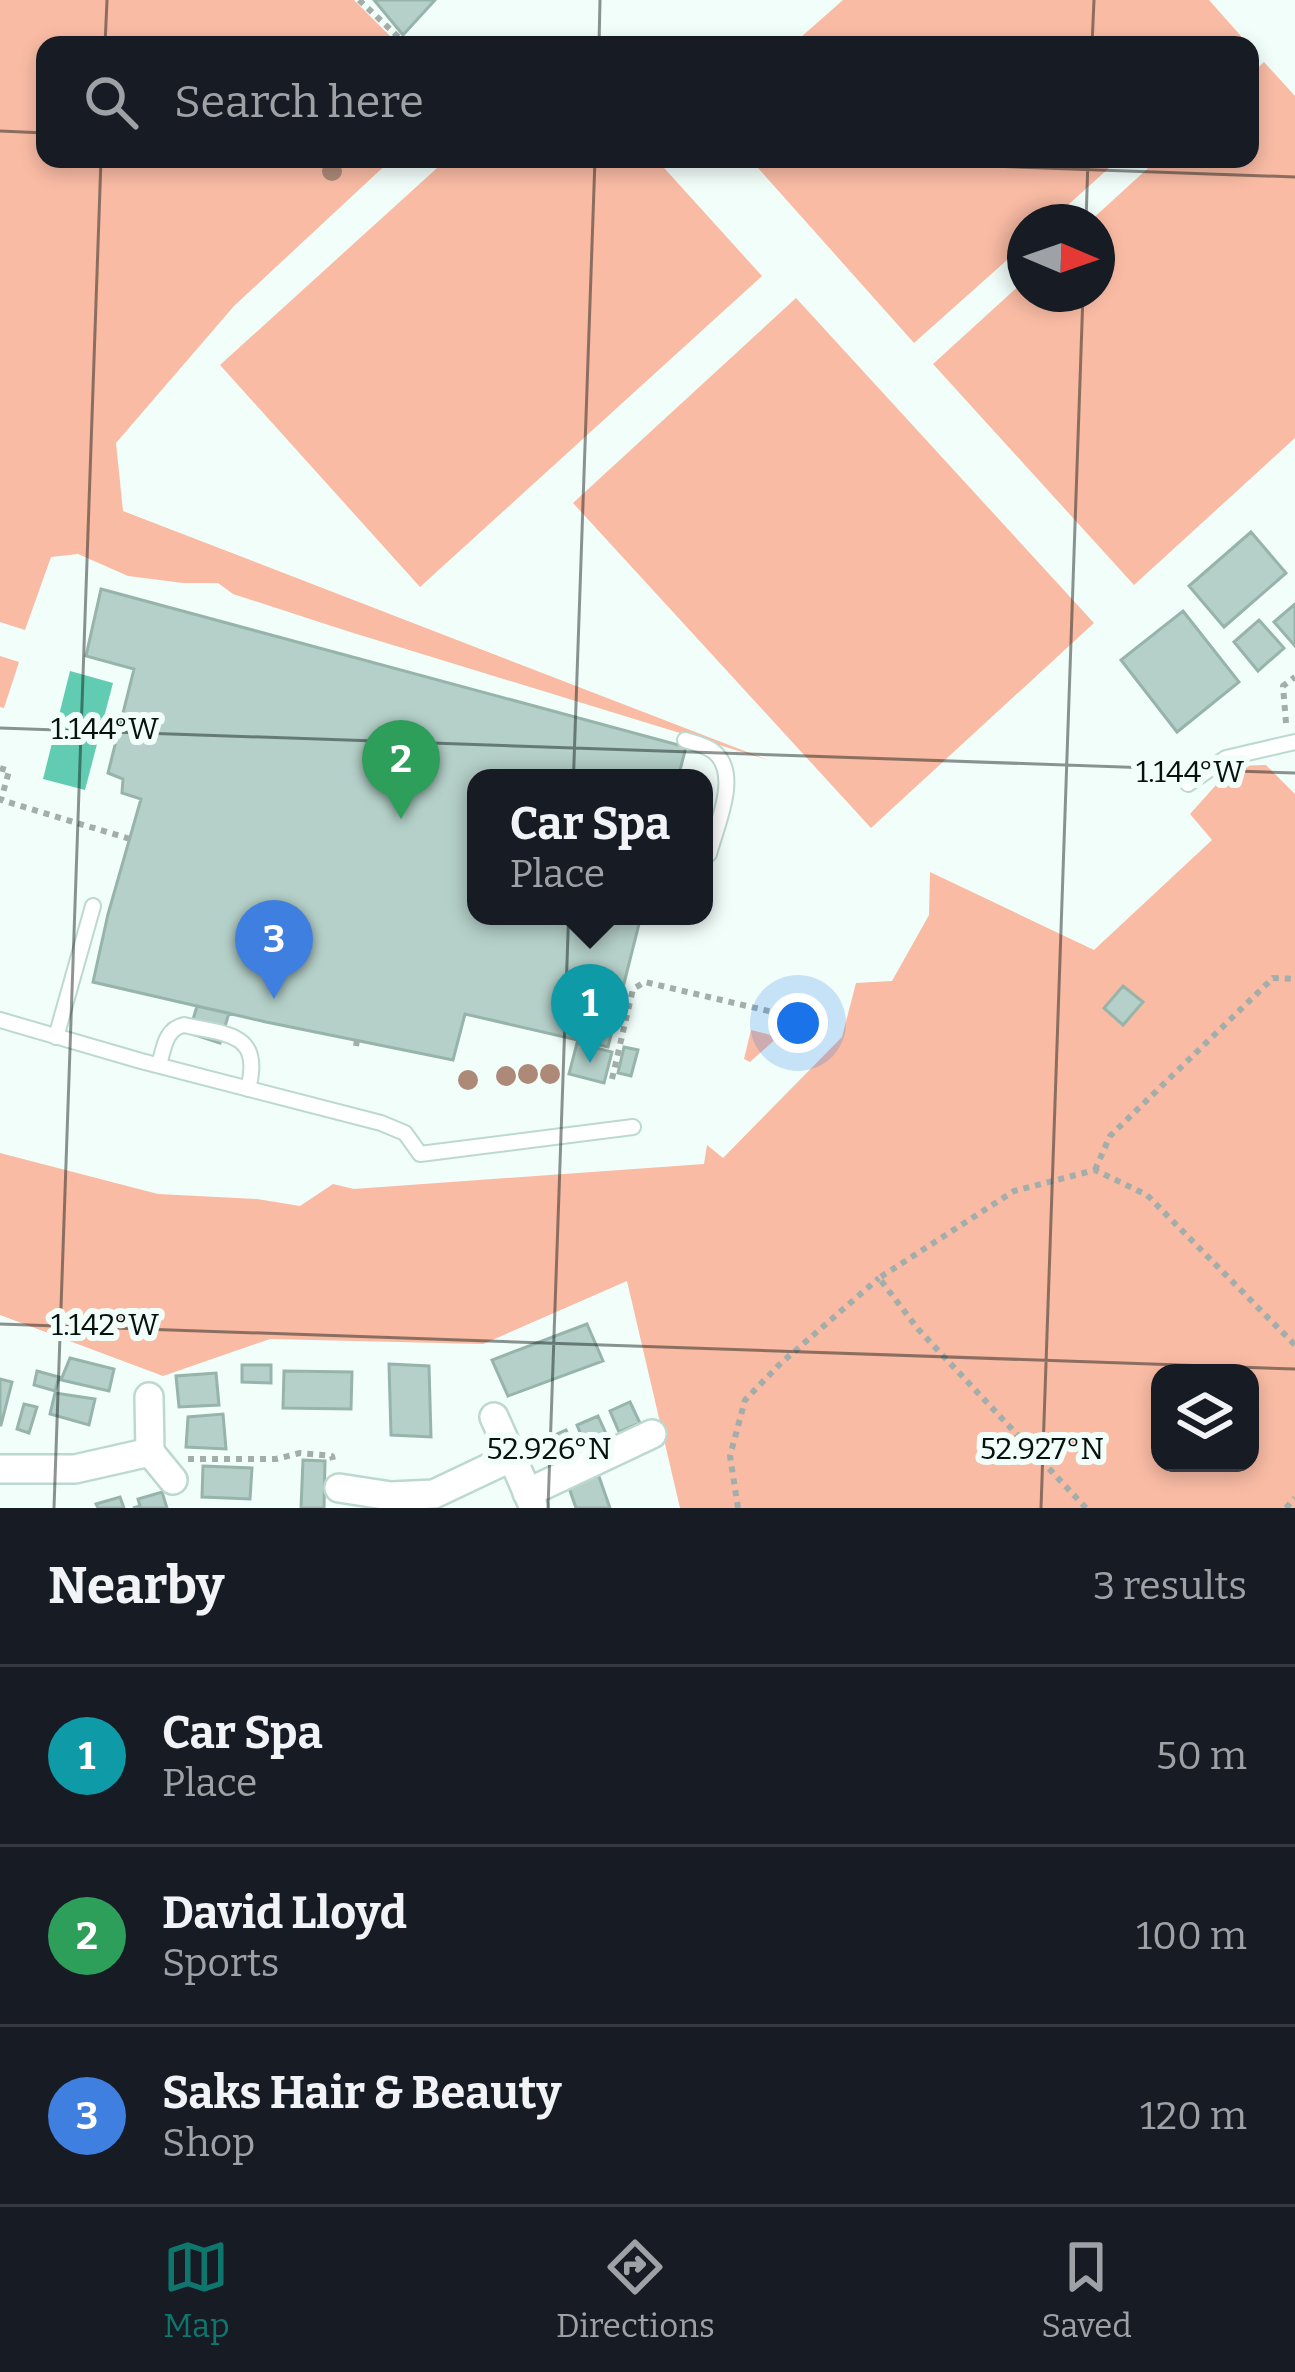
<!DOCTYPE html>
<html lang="en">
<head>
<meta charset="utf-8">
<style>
  body { margin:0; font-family:Bitter,serif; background:#20242c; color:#f1f3f6 }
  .controls { position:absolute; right:36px; bottom:36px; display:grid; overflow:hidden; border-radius:24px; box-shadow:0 6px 18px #0003 }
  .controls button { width:108px; height:108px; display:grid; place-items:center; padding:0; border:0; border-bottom:3px solid #363941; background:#171b24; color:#f1f3f6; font:60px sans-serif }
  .compass { position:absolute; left:1007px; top:204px; width:108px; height:108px; border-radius:50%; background:#171b24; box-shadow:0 6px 18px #0003; rotate:92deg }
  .you { position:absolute; left:798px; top:1023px; width:42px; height:42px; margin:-30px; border:9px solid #fff; border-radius:50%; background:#1a73e8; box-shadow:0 0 0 18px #1a73e833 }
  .badge { display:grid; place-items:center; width:78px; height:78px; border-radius:50%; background:#0f766e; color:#fff; font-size:39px; font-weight:700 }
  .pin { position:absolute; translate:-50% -99px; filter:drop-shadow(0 3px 6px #0008) }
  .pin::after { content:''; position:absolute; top:63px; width:42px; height:36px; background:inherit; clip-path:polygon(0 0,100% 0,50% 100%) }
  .popup { position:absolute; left:467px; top:769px; width:246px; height:156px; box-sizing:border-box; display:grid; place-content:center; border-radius:24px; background:#171b24; filter:drop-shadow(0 3px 9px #0005); font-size:39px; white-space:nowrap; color:#9ea1a6 }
  .popup b { font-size:45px; color:#f1f3f6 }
  .popup::after { content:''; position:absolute; left:50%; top:100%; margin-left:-24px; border:24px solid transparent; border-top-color:#171b24 }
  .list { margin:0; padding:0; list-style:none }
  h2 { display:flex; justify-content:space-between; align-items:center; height:156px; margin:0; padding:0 48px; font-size:51px }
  h2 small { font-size:39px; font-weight:400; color:#9ea1a6 }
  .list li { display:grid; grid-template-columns:78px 1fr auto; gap:36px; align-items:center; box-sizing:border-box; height:180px; padding:0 48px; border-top:3px solid #363941 }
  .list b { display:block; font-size:45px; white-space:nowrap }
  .list p { margin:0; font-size:39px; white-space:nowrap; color:#9ea1a6 }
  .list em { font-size:39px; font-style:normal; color:#9ea1a6 }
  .icon { flex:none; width:66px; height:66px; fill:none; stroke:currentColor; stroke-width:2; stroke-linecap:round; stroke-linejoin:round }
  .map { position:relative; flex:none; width:1295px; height:1508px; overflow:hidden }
  .search { position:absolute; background:#171b24; box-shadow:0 6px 18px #0003; left:36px; right:36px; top:36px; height:132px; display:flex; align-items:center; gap:30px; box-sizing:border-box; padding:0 42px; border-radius:24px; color:#9ea1a6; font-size:45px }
  .sheet { height:696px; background:#171b24 }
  nav { display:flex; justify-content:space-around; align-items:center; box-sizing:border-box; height:168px; border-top:3px solid #363941; background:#171b24; font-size:33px; color:#9ea1a6 }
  nav a { display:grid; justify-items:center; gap:6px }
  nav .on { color:#0f766e }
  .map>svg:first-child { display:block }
  .green { fill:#f9bba4; fill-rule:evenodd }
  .water { fill:#62ccb2 }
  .building { fill:#b4d0c8; stroke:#97b4ab; stroke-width:3 }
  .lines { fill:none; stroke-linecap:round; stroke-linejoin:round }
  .service-casing { stroke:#bcd9d0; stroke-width:18 }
  .minor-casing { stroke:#bcd9d0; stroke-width:32 }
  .path { stroke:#a3aeab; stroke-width:6; stroke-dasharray:6 6; stroke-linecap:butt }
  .service { stroke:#fff; stroke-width:14 }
  .minor { stroke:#fff; stroke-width:27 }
  .tree { fill:#ad8a78 }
  .ticks { fill:none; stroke:#07120f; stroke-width:3; stroke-opacity:0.45 }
  .ticks-label { font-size:30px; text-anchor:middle; fill:#07120f; stroke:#f2fefa; stroke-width:12; stroke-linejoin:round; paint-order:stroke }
</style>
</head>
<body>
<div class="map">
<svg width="1295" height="1508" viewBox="0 0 1295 1508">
  <rect width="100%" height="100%" fill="#f2fefa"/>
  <path class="green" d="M0 0H354L399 45H45V159H392L234 306 116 443 123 511 768 760 347 631 233 594 218 583H183L128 576 78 554 51 557 25 630 0 622Z
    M843 0H1209L1248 44 792 45Z
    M1264 62 1295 96V438L1134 585 933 364 1025 280V294H1097V222H1089L1158 159H1250V75Z
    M447 159H656L762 276 420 587 220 365Z
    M750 159H1119L1049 222H1025V244L914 343Z
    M796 298 1094 623 871 828 573 503Z
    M0 656 19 662 4 708 0 707Z
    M1266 765 1295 794V1508H680L627 1281 483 1344 270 1339 163 1376 0 1315V1153L158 1194 257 1199 300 1206 333 1184 354 1189 704 1164 707 1145 723 1158 842 1037 856 983 892 981 929 915 930 872 1094 950 1212 840 1190 814 1233 766ZM1160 1373H1250V1463H1160Z
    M777 1015 796 1021 750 1062 744 1059 751 1030 771 1035Z"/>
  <path class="water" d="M70 671 113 683 85 790 43 779Z"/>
  <path class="building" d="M374 0H435L403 35Z
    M1251 532 1286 573 1224 627 1189 586Z
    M101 589 686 747 678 778H476V916H641L608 1047 465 1014 453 1060 266 1022 93 982 108 914 141 799 122 793 123 779 108 773 134 669 86 656Z
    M1295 604V646L1274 622Z
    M1183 611 1239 682 1177 732 1121 660Z
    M1259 620 1284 648 1258 671 1234 642Z
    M1123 986 1143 1002 1123 1025 1104 1008Z
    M197 1006 229 1013 220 1043 189 1033Z
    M577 1043 612 1052 604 1083 569 1074Z
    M624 1047 638 1050 631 1076 618 1073Z
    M587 1324 603 1361 508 1396 492 1360Z
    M70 1358 114 1369 109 1391 61 1380Z
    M389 1364 429 1366 431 1437 391 1435Z
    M242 1365H271V1383L242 1382Z
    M37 1371 59 1377 55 1391 34 1385Z
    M284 1371 352 1372 351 1409 283 1408Z
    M216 1373 219 1405 179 1407 176 1376Z
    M0 1379 12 1382 1 1425H0Z
    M55 1393 95 1399 89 1425 50 1414Z
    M630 1402 640 1423 619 1432 610 1411Z
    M24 1404 37 1407 29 1433 17 1429Z
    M223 1414 226 1449 186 1447 188 1417Z
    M598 1416 608 1438 586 1447 577 1425Z
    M566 1430 576 1452 556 1461 546 1439Z
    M303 1460 325 1461 324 1508H301Z
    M203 1466 252 1468 250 1499 202 1497Z
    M597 1471 610 1508H576L566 1479Z
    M162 1492 167 1508H133L140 1506 138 1499Z
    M120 1497 124 1508H98L96 1504Z"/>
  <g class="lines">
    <defs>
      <path id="service" d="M685 740C695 743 705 745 713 751 742 773 716 826 709 854
        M1188 784 1226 758 1295 742
        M0 1020 141 1061 381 1123 405 1133 420 1154 633 1127
        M56 1037 93 906
        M159 1065C164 1048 165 1029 184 1025 227 1035 263 1032 248 1089"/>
      <path id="minor" d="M149 1397 150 1452 173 1480
        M494 1417 512 1457
        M0 1469H75L150 1452
        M339 1488 391 1496 434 1494 512 1457 534 1508
        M527 1493 652 1434"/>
    </defs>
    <use href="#service" class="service-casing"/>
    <use href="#minor" class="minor-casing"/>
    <path class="path" d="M359 0 407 45
      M428 45H429
      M1286 723 1283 686 1295 677
      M0 768 9 771 1 800 130 839
      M356 1046 357 1040
      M612 1079 633 989 645 982 777 1013 797 1019 806 1026
      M1095 1170 1110 1136 1273 978 1295 979
      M188 1459H276L300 1453 332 1456 333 1460
      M738 1508 730 1456 745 1400 780 1364 879 1278
      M1086 1508 918 1329 879 1278 1014 1191 1095 1170 1147 1195 1295 1345
      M1286 1508 1295 1498"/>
    <use href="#service" class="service"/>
    <use href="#minor" class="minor"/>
  </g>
  <g class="tree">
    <circle cx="332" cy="171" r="10"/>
    <circle cx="528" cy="1074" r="10"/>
    <circle cx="550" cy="1074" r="10"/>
    <circle cx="506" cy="1076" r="10"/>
    <circle cx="468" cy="1080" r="10"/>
  </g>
  <path class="ticks" d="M105 45 107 0M599 45 600 0M1092 45 1094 0M0 131 45 133M792 159 1295 177M1086 222 1088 159M0 728 1295 773M0 1324 1295 1369M54 1508 101 159M548 1508 595 159M1041 1508 1083 294"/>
  <g class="ticks-label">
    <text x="105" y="739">1.144°W</text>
    <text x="1190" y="782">1.144°W</text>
    <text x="105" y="1335">1.142°W</text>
    <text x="549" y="1459">52.926°N</text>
    <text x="1042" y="1459">52.927°N</text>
  </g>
</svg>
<div class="controls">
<button><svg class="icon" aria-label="layers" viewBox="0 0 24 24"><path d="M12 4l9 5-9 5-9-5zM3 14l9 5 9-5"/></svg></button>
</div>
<svg class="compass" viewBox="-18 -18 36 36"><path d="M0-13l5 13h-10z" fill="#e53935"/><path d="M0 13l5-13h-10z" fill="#9ea1a6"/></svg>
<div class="you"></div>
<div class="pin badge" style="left:590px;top:1063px;background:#0f9aa8">1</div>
<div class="popup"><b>Car Spa</b>Place</div>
<div class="pin badge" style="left:401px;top:819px;background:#2e9e5b">2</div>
<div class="pin badge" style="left:274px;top:999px;background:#3f7fe0">3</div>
<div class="search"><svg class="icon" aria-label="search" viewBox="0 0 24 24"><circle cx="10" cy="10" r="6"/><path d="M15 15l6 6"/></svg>Search here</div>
</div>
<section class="sheet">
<h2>Nearby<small>3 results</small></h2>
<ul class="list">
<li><span class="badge" style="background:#0f9aa8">1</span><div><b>Car Spa</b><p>Place</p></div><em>50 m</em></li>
<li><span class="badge" style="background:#2e9e5b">2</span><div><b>David Lloyd</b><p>Sports</p></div><em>100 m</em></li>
<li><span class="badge" style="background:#3f7fe0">3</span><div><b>Saks Hair &amp; Beauty</b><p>Shop</p></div><em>120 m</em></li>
</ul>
</section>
<nav>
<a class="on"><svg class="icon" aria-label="map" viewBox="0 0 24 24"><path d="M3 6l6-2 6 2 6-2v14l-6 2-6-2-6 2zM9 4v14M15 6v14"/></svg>Map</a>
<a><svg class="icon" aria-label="directions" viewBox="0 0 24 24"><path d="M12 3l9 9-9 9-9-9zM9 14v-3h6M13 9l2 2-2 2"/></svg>Directions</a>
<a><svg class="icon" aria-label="saved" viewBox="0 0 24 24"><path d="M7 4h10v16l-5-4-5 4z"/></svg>Saved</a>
</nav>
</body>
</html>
